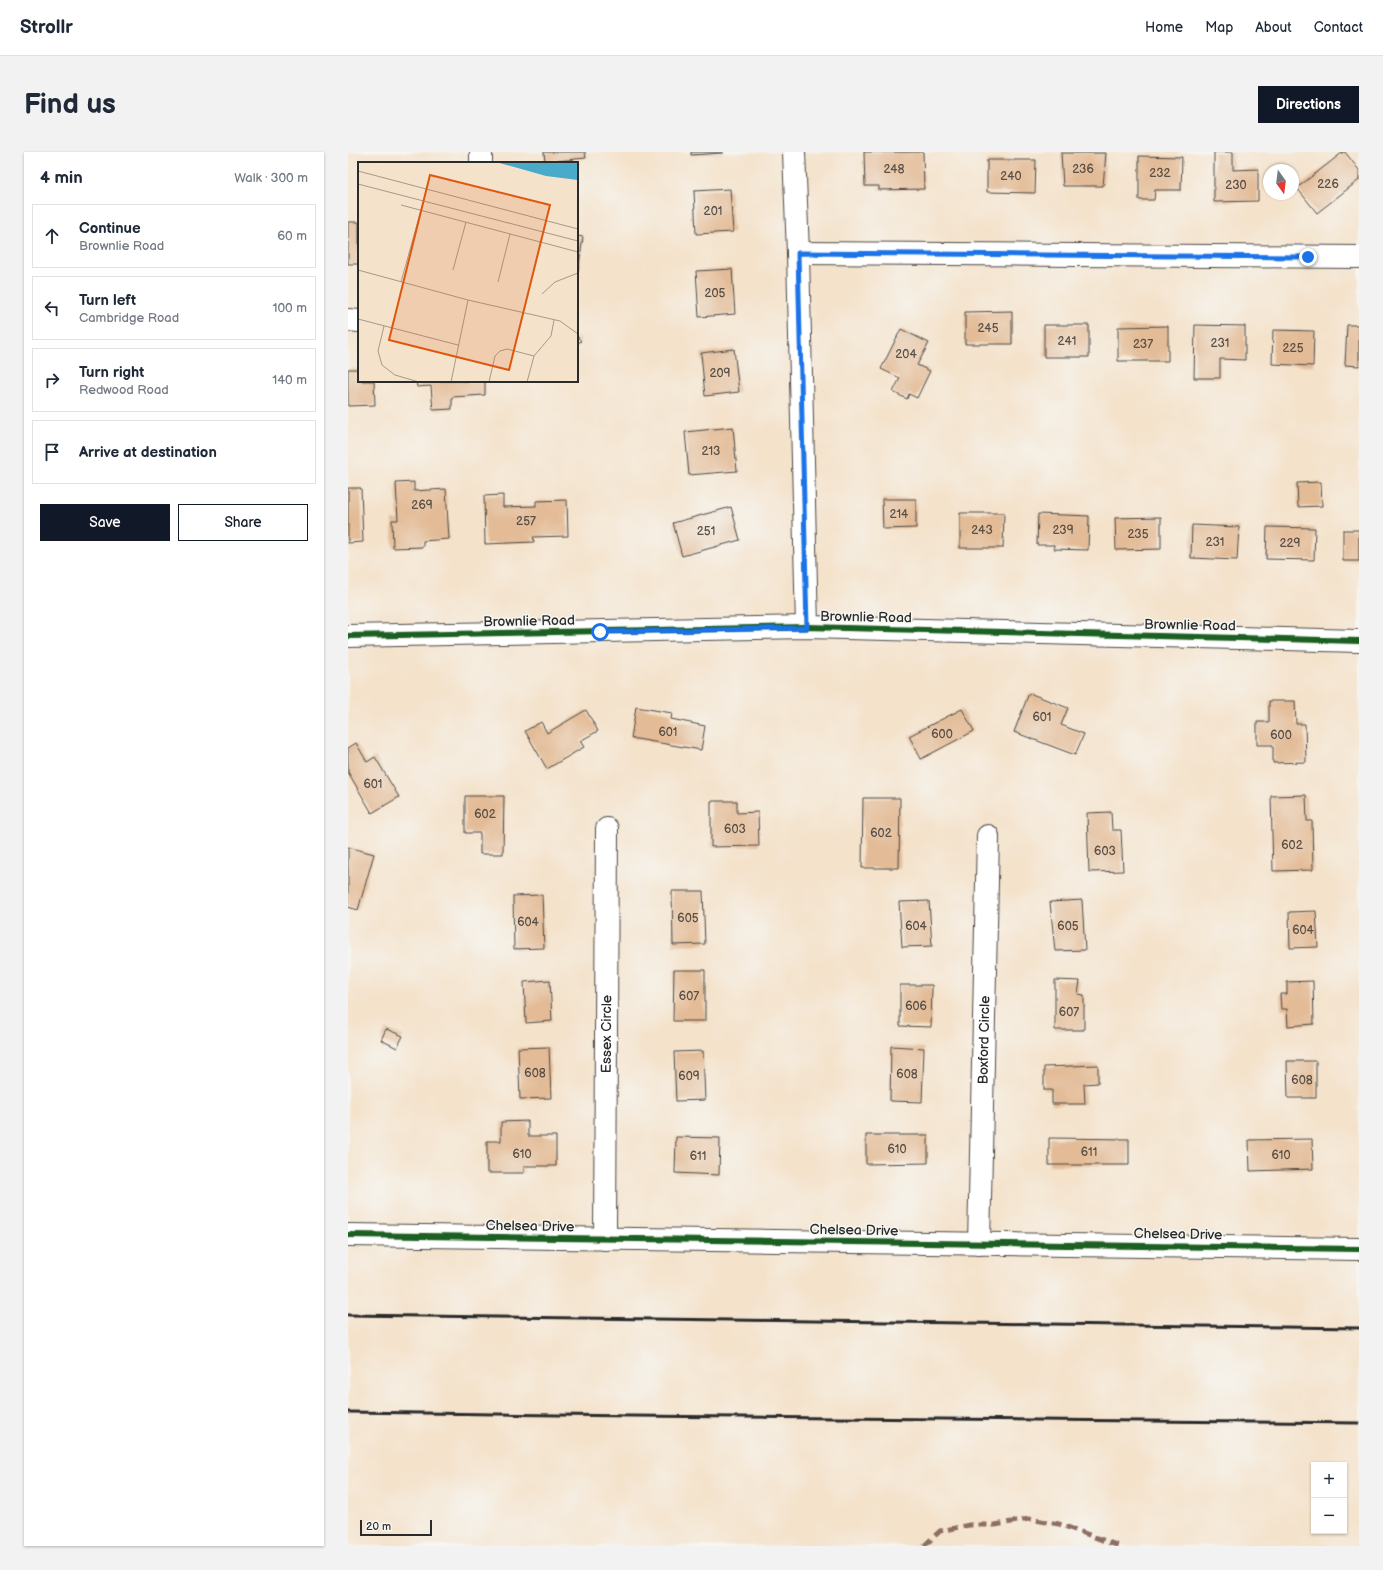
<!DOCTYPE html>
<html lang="en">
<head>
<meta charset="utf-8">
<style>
  body { margin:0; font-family:"Balsamiq Sans",sans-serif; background:#f2f2f3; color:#1f2937 }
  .controls { position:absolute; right:12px; bottom:12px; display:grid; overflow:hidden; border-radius:0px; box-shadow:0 1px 3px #0004 }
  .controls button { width:36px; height:36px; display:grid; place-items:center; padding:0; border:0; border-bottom:1px solid #e0e1e3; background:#fff; color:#1f2937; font:20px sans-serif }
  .compass { position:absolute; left:915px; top:12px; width:36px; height:36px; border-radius:50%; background:#fff; box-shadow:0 1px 3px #0004; rotate:166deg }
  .scale { position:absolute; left:12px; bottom:10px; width:72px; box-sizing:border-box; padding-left:4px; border:2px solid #2b2b2b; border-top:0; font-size:11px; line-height:14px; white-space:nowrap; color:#2b2b2b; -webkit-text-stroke:3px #f6f6f2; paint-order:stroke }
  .stop { position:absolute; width:12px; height:12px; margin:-9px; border:3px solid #1a73e8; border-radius:50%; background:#fff }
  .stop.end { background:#1a73e8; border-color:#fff; box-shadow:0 1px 4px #0008 }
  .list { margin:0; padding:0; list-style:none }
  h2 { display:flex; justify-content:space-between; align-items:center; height:52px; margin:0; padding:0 16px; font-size:17px }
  h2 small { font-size:13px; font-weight:400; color:#747a83 }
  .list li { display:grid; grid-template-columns:26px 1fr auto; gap:12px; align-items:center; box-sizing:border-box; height:64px; margin:0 8px 8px; padding:0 8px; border:1px solid #e0e1e3; border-radius:0px }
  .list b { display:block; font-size:15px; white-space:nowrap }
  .list p { margin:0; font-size:13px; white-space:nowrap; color:#747a83 }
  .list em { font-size:13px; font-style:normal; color:#747a83 }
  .actions { display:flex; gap:8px; padding:12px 16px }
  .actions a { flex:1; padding:9px 0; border:1px solid #111827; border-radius:0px; text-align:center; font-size:14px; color:#111827 }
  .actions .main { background:#111827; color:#fff }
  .icon { flex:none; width:22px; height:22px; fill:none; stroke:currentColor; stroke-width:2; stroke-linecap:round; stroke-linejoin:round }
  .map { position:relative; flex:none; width:1011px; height:1394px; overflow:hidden; border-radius:0px }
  header { display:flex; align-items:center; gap:24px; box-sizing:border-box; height:56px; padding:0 20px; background:#fff; border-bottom:1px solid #e0e1e3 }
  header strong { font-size:19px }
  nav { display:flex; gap:22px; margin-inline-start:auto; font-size:14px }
  .intro { display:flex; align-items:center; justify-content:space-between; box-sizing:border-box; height:96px; padding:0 24px }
  h1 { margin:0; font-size:28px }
  .button { padding:10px 18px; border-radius:0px; background:#111827; color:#fff; font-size:14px; font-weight:700 }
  main { display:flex; gap:24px; padding:0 24px }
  aside { flex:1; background:#fff; border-radius:0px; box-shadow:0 1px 3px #0004 }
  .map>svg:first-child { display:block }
  .building { fill:#e3bb96 }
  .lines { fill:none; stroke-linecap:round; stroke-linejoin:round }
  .minor-casing { stroke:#494643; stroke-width:24 }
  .minor { stroke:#fff; stroke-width:22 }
  .rail { stroke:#2b2b2b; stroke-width:3 }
  .quiet { stroke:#8d6e63; stroke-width:5; stroke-dasharray:10 5; stroke-linecap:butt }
  .cycleway-casing { stroke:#f6f6f2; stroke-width:8 }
  .cycleway { stroke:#1b5e20; stroke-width:6 }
  .route { stroke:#1a73e8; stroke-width:5 }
  .labels { text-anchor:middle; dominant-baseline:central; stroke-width:3; stroke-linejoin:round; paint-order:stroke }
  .number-label { font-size:12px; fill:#594f46 }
  .street-label { font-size:14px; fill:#2b2b2b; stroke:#f6f6f2 }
  .inset-road { fill:none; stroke:#a4998b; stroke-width:1 }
  .view { fill:#df570e; fill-opacity:0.15; stroke:#df570e; stroke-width:2 }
  .inset-edge { fill:none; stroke:#2b2b2b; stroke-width:2 }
</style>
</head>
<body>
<header>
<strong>Strollr</strong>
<nav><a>Home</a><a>Map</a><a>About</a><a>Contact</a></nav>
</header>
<div class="intro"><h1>Find us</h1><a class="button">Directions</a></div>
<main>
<aside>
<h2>4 min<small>Walk · 300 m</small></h2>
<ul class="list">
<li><svg class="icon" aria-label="ahead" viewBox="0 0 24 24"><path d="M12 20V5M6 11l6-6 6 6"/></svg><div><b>Continue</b><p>Brownlie Road</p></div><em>60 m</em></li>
<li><svg class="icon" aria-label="left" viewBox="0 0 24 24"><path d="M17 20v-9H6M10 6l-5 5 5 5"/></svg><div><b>Turn left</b><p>Cambridge Road</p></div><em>100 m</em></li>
<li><svg class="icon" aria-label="right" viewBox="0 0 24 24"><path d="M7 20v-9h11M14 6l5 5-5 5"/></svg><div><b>Turn right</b><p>Redwood Road</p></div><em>140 m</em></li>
<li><svg class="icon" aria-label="arrive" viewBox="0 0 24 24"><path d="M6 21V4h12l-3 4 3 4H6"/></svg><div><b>Arrive at destination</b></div></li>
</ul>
<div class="actions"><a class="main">Save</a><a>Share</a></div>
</aside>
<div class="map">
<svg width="1011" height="1394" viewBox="0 0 1011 1394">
  <rect width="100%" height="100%" fill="#f6f6f2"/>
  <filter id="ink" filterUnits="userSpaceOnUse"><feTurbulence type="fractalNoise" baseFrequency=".025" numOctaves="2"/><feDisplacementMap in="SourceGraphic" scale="8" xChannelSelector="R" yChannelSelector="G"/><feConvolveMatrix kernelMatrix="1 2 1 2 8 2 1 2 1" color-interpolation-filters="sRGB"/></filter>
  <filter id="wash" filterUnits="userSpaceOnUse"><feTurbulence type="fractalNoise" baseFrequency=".012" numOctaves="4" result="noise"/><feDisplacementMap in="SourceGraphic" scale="16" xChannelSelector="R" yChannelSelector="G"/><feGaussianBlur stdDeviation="0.9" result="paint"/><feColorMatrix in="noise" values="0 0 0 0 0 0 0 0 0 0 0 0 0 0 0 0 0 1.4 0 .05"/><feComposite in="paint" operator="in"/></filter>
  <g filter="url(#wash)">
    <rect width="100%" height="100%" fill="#f4e2cb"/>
    <g id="blocks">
      <path class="building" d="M196 0H237L238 6 197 10Z
        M343 0H375V1L343 3Z
        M516 0H575L576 37 531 38V34H517Z
        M866 0H885V18L910 17V49L866 50Z
        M995 0H997L1011 18V28L969 61 949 36Z
        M713 1H758L755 34H715Z
        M791 4 834 5 833 38H807L806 48H791Z
        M639 8H688L687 41 639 40Z
        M382 37 385 80 348 82 346 39Z
        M0 70H11V112H0Z
        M229 84 235 85 230 120H229Z
        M384 117 387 162 351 165 348 119Z
        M664 159V192H617V160Z
        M696 173H741V205H696Z
        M847 173 897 174V208L872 207V226H846Z
        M999 173H1011V214L997 213Z
        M820 174V209H770V175Z
        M553 177 581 191 569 213 582 219 569 246 561 242 559 247 545 240 552 226 533 217Z
        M925 178 966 179 965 214 924 212Z
        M229 184 233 189 229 192Z
        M386 197 391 240 357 244 353 201Z
        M0 217H11V229H26L27 253 0 254Z
        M68 229H137V243L104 245V257L85 258 83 234 69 235Z
        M385 275 389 319 341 323 337 280Z
        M66 330V339L98 337 101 387 75 389V395L45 396 44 368H50L48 331Z
        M973 330 974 354 950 355 949 331Z
        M0 336H13L15 390 0 391Z
        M155 343V355L188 354V349L219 348 220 384 185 385 186 390 137 392 136 344Z
        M534 347H568V376L535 377Z
        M383 355 392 388 334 404 325 371Z
        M612 361H656L655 396H612Z
        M690 362 741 364 740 398 706 397V393H689Z
        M813 365V397L768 398 767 366Z
        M844 373 891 375 889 408 843 406Z
        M919 375 967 376 966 408 918 407Z
        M995 378H1011V409H995Z
        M681 541 720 556 713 573 736 582 727 603 666 580Z
        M921 549H947L948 572H957L958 610 925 611V593H909V570H921Z
        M288 555 324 561 323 567 357 574 353 598 283 586Z
        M614 557 626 579 573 607 561 584Z
        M238 558 250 579 232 589 236 595 199 617 177 579 193 570 199 581Z
        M8 591 19 610 27 605 51 645 24 661 0 620V596Z
        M958 643 959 669H964L965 718 925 719 923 644Z
        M117 644H156L155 702H132V681H117Z
        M515 646H552L551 716H514Z
        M363 649H389V661L410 660 411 694 363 695Z
        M763 660 764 678H773L775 719 741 720 739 661Z
        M0 695 26 702 10 758 0 755Z
        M324 739H355L357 792 325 793Z
        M194 743 196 796 166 797 165 744Z
        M734 748 737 798 707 799 702 750Z
        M581 749 584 794 554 795 551 750Z
        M968 759 970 795 942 796 941 760Z
        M326 818H357V869H325Z
        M202 828 204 869 178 871 176 830Z
        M707 828 732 829 730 842 736 843V878H707Z
        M965 829 966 872 940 874 939 857H933L932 842H939V830Z
        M552 833H584L583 875 552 874Z
        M38 877 55 884 49 896 33 888Z
        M543 894 576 896 574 950 542 949Z
        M201 895 203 946 172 947 170 896Z
        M355 899 357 948 328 949 326 900Z
        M939 909H968V946H940Z
        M750 913V931L736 932 737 952H704V938H696V915Z
        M180 969V984H208V1014H176V1021H139V989H153V970Z
        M518 983H580V1011L518 1012Z
        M328 985 372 986 371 1023 327 1021Z
        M701 986 781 987V1013H701Z
        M964 987 965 1017 902 1019 901 988Z"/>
    </g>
  </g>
  <g filter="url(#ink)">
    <use href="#blocks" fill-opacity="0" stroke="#494643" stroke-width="1"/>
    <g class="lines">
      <defs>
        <g id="minor">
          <path d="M133 0V11"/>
          <path d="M446 0 450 101 459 475"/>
          <path d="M450 101 1011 105"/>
          <path d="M0 168 11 169"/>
          <path d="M0 484 459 475 1011 489"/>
          <path d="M0 1083 1011 1097"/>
          <path id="s1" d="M257 1087 259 677"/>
          <path id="s2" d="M631 1092 640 684"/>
        </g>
      </defs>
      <use href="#minor" class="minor-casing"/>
      <use href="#minor" class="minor"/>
      <path class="rail" d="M0 1163 1011 1176
        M0 1260 283 1264 1011 1271"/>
      <path class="quiet" d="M576 1394 592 1379 621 1373H647L681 1367 711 1372 771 1394"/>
      <defs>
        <path id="cycleway" d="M0 484 459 475 1011 489
          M0 1083 1011 1097"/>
      </defs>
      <use href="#cycleway" class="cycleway-casing"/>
      <use href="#cycleway" class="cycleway"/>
    </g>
  </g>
  <g class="lines" filter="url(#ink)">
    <path class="route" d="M252 480 459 476 450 101 960 105"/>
  </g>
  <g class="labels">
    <g class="number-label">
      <text x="546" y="17">248</text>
      <text x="735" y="17">236</text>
      <text x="812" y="21">232</text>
      <text x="663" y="24">240</text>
      <text x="980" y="32">226</text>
      <text x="888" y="33">230</text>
      <text x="365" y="59">201</text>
      <text x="367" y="141">205</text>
      <text x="640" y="176">245</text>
      <text x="719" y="189">241</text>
      <text x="872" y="191">231</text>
      <text x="795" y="192">237</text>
      <text x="945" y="196">225</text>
      <text x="558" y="202">204</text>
      <text x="372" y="221">209</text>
      <text x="363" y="299">213</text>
      <text x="74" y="353">269</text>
      <text x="551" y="362">214</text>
      <text x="178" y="369">257</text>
      <text x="634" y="378">243</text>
      <text x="715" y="378">239</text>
      <text x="358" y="379">251</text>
      <text x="790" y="382">235</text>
      <text x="867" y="390">231</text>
      <text x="942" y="391">229</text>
      <text x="694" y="565">601</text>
      <text x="320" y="580">601</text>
      <text x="594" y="582">600</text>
      <text x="933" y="583">600</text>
      <text x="25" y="632">601</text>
      <text x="137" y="662">602</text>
      <text x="387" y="677">603</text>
      <text x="533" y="681">602</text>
      <text x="944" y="693">602</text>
      <text x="757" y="699">603</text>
      <text x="340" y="766">605</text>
      <text x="180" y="770">604</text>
      <text x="568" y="774">604</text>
      <text x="720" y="774">605</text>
      <text x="955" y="778">604</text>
      <text x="341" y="844">607</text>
      <text x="568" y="854">606</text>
      <text x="721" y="860">607</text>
      <text x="187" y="921">608</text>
      <text x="559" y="922">608</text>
      <text x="341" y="924">609</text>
      <text x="954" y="928">608</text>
      <text x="549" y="997">610</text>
      <text x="741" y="1000">611</text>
      <text x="174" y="1002">610</text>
      <text x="933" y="1003">610</text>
      <text x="350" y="1004">611</text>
    </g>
    <g class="street-label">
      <text transform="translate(518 465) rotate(1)">Brownlie Road</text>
      <text transform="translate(181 469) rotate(-1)">Brownlie Road</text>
      <text transform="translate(842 473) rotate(1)">Brownlie Road</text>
      <text stroke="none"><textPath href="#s1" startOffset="205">Essex Circle</textPath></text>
      <text stroke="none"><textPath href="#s2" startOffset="204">Boxford Circle</textPath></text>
      <text transform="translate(182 1074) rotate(1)">Chelsea Drive</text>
      <text transform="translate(506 1078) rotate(1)">Chelsea Drive</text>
      <text transform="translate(830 1082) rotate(1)">Chelsea Drive</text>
    </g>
  </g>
  <g transform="translate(10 10)">
    <rect width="220" height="220" fill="#f4e2cb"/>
    <path d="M138 0H220V18L188 14Z" fill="#4aaac9"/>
    <path class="inset-road" d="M0 9 220 67M0 22 220 79M43 43 220 90M0 108 110 138 202 159 220 172M95 108 108 60M43 120 63 48M140 120 152 72M184 132 197 120 220 111M0 157 100 183M26 164 20 189 24 203 37 213 61 220M93 220 110 138M131 220 137 194 142 189 149 187 176 194M169 220 176 194 193 174 196 158"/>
    <path class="view" d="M72 13 192 43 151 208 31 178Z"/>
    <rect width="220" height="220" class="inset-edge"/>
  </g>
</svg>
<div class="controls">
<button>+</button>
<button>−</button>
</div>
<svg class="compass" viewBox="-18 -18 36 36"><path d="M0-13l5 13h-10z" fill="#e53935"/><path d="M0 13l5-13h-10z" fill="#747a83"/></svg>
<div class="scale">20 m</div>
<div class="stop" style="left:252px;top:480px"></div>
<div class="stop end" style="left:960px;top:105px"></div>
</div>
</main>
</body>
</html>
